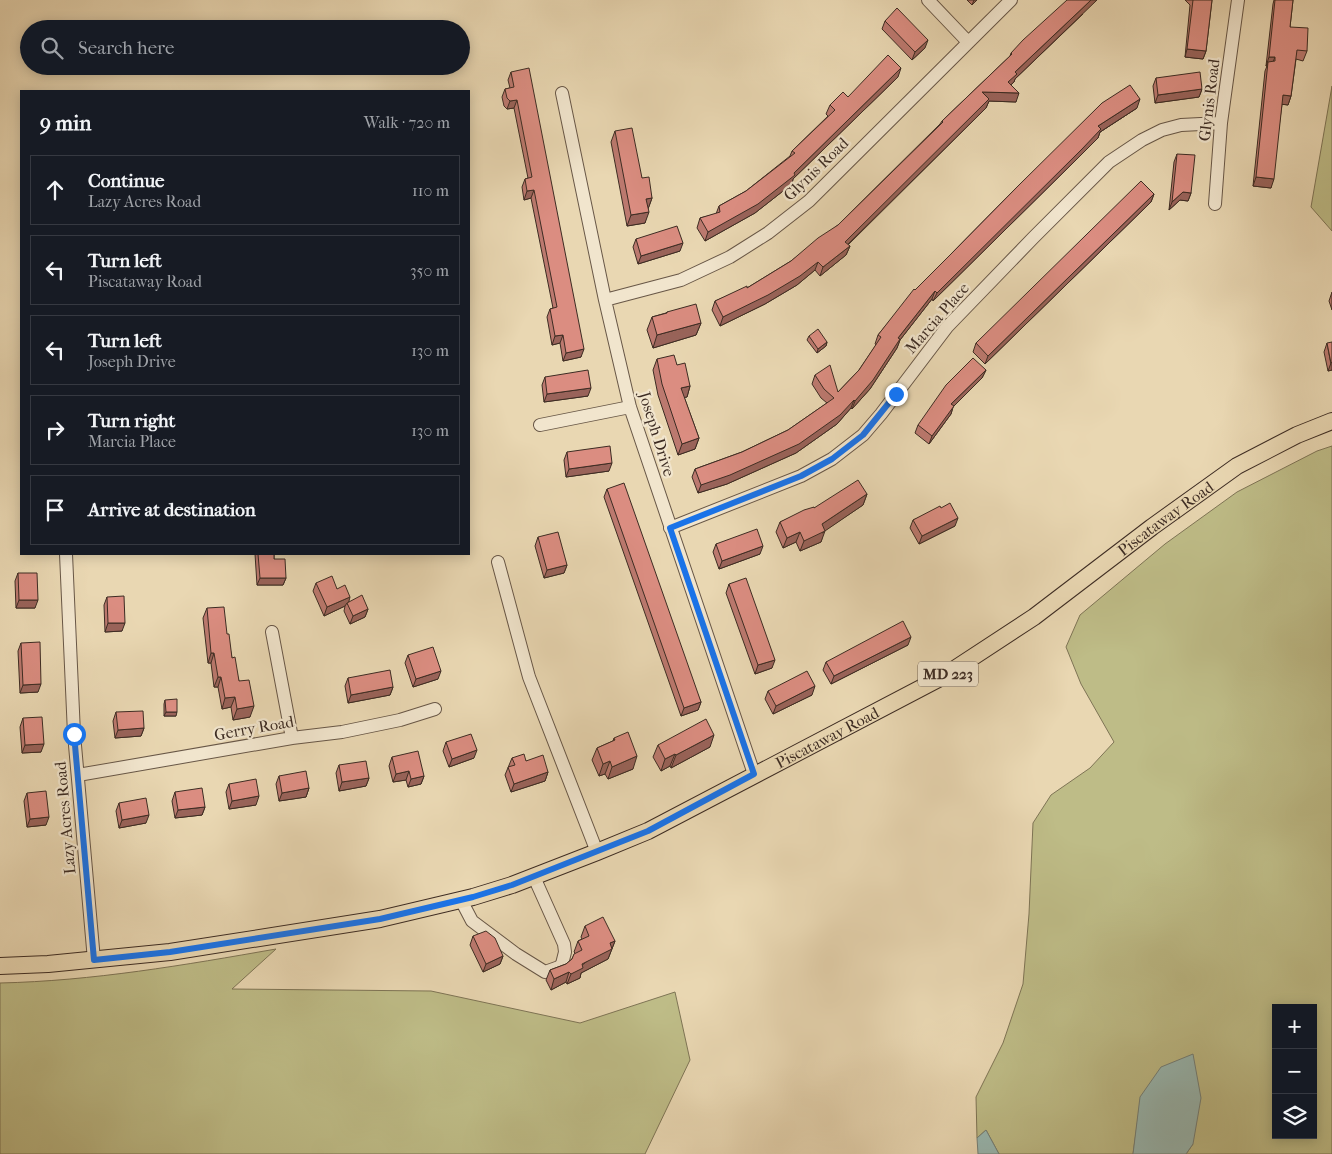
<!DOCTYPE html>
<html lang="en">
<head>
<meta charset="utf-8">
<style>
  body { margin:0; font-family:"IM FELL French Canon",serif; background:#20242c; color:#f1f3f6 }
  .controls { position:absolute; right:15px; bottom:15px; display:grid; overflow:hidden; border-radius:0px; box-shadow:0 2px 12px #0003 }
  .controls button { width:45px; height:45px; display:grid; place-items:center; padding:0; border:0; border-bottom:1px solid #363941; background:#171b24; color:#f1f3f6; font:25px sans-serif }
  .stop { position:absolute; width:15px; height:15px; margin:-11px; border:4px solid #1a73e8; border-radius:50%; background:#fff }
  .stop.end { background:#1a73e8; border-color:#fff; box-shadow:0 1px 5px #0008 }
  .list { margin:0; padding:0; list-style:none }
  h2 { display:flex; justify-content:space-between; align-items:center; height:65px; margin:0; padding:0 20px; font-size:21px }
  h2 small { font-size:16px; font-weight:400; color:#9ea1a6 }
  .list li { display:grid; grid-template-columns:32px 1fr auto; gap:15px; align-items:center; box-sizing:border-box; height:70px; margin:0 10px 10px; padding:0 10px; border:1px solid #363941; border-radius:0px }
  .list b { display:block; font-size:19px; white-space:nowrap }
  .list p { margin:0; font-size:16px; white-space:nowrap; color:#9ea1a6 }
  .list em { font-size:16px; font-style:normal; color:#9ea1a6 }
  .icon { flex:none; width:28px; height:28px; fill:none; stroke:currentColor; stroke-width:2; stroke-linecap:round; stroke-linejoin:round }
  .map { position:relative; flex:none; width:1332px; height:1154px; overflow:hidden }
  .search { position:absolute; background:#171b24; box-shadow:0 2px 12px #0003; left:20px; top:20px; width:450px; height:55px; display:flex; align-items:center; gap:12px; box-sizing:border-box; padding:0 18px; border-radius:28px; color:#9ea1a6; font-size:19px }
  .panel { position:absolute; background:#171b24; box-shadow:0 2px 12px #0003; left:20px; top:90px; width:450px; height:465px; border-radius:0px }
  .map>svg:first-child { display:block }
  .green { fill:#bebc87; stroke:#7e7455; fill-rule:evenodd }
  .water { fill:#98b8b2; stroke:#748079 }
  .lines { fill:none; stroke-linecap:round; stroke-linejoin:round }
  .minor-casing { stroke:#685747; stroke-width:14 }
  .major-casing { stroke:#3d2c23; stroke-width:18 }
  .minor { stroke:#f1e5cd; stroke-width:12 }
  .major { stroke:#e9d7b2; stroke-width:16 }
  .wall { fill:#bc796f; stroke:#3d2c23 }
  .shaded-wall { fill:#99635a; stroke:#3d2c23 }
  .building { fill:#db8d81; stroke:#3d2c23 }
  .route { stroke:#1a73e8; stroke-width:6 }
  .labels { text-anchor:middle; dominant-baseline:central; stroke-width:4.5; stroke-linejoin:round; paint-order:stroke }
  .shield { fill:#f1e5cd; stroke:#736456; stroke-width:1 }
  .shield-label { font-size:15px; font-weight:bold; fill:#3d2c23 }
  .street-label { font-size:16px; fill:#3d2c23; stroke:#f1e5cd }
</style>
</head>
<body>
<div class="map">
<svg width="1332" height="1154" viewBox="0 0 1332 1154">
  <rect width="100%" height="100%" fill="#e9d7b2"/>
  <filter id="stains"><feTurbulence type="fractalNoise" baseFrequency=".004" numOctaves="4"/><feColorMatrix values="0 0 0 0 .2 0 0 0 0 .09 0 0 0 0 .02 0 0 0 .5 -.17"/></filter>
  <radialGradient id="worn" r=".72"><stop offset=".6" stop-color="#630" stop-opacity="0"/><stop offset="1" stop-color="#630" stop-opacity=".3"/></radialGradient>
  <path class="green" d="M1332 86V231L1311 207Z
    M1332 446V1154H1186L1193 1144 1141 1097 1133 1154H999L986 1130 977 1138 976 1097 1003 1043 1023 984 1029 914 1033 823 1051 795 1090 768 1114 742 1081 684 1066 647 1080 615 1165 544 1237 492 1317 451ZM1276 1008H1313V1135H1276Z
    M276 949 232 989 431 991 580 1023 675 992 690 1060 645 1154H0V983C92 981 185 965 276 949Z"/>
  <path class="water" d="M1193 1054 1201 1098 1193 1144 1186 1154H1133L1140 1097 1161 1067Z
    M986 1130 999 1154H978L977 1138Z"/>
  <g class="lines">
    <defs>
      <path id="minor" d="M928 0 968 42
        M562 93 605 300 630 407 754 774
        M1215 204 1221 123 1238 0
        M605 300 681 280 730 257 768 233 809 201 1011 0
        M540 425 630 407
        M670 528 801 476 832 459 863 435 881 414 947 327 1033 238 1109 162 1142 140 1162 130 1181 125 1221 123
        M66 554 74 734 94 960
        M498 562 529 677 597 852
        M272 632 292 738
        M78 775 292 738 342 732 400 720 435 709
        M461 900 472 921 516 954 545 972 559 967 562 964 565 952 564 944 534 877"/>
      <g id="major">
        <path id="s1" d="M0 966 48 964 170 952 380 919 473 897 512 885 597 852 648 831 944 676 1034 617 1152 527 1237 466 1297 435 1332 421"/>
      </g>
    </defs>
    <use href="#minor" class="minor-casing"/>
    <use href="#major" class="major-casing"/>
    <use href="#minor" class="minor"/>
    <use href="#major" class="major"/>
  </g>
  <path class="wall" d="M967 0H977L972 5Z
    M1185 0H1212L1206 51 1203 59 1185 57 1190 5Z
    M1274 0H1293L1290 27 1307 51 1303 61 1296 59 1291 96 1288 105 1282 104 1271 188 1253 186 1265 71 1267 66H1266L1273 4Z
    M1083 14 1015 79 1014 82 1011 85 1016 102 989 101 986 108 848 245 850 246 846 255 820 276 815 270 797 285 765 304 720 326 712 310 715 301 747 288 791 261 838 225 940 124 942 121 1010 56 1011 53Z
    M885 21 925 48 912 60 882 29Z
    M511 72 581 357 563 361 560 343 552 345 547 317 550 309 553 308 531 198 524 200 522 187 525 179 528 178 514 108 507 109 504 106 502 97 505 89 510 88 508 80Z
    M898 77 793 179 792 184 755 213 705 241 697 228 700 218 716 214 719 206 746 191 790 156 792 151 828 116 826 114 830 105Z
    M1156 78 1202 89 1199 97 1155 103 1153 86Z
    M1137 108 1100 132 1098 138 1079 157 933 301 932 299 900 340 897 348 870 389 852 409 851 408 837 424 796 453 727 484 698 493 692 477 695 469 742 452 788 430 827 403 821 398 812 384 815 375 838 392 859 370 876 345 875 344 878 335 915 290 951 254 1019 185Z
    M615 131 642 178 652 198 648 209 645 223 627 226 611 142Z
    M1177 154 1191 193 1188 201 1180 200 1169 210 1174 162Z
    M1154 194 1151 202 985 364 973 352 976 343Z
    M636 239 680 251 638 264 633 247Z
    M1332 292V310L1329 301Z
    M667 312 701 323 696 335 653 348 647 330 652 317 666 313Z
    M809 336 827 342 826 346 817 353 807 340Z
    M1327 343 1332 370 1328 371 1324 352Z
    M657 359 677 365 690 386 687 397H684L699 438 695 449 678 455 658 395 653 370Z
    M986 370 982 378 953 407 951 414 929 444 915 433 918 425Z
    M545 377 588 396 544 402 542 385Z
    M567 452 609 471 566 477 564 460Z
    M607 489 701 702 698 710 681 716 604 497Z
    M867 494 863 505 824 531 821 542 800 551 796 542 783 548 776 532 780 522 814 508Z
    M941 508 955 526 919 544 910 528 913 520Z
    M538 537 567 565 564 573 544 578 535 546Z
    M716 544 760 554 719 569 713 552Z
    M255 554H274V559L286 578 283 585H257Z
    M18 573 35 608H16L15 581Z
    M316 583 337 589 349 602 368 609 365 617 350 624 344 611 345 606 324 616 313 591Z
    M729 584 772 668 755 674 726 593Z
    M107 597 122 631 105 632 104 605Z
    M207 608 227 634 232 658 250 717 233 720 231 707 222 709 218 687H214L211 663H208L203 618Z
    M21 643 38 692 20 693 18 651Z
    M908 645 831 684 823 670 826 662Z
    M408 655 438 679 413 687 405 663Z
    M348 678 393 687 390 695 348 703 345 686Z
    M768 691 812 695 773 714 765 699Z
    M165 700 176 716H164V704Z
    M116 712 144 728 141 736 115 738 113 721Z
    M23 718 41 752 22 753 20 727Z
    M614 738 633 769 608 779 605 774 599 776 592 760 597 748 613 741Z
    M446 742 474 758 449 767 443 751Z
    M658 745 710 747 671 768 670 766 661 771 653 757Z
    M392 757 424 776 421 784 408 787 406 780 393 782 389 766Z
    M512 758 526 761 548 772 545 781 511 792 505 775Z
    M339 765 369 778 366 786 339 791 336 773Z
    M279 776 309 788 306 797 279 801 276 784Z
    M229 784 256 805 229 809 226 792Z
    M175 792 205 807 202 815 175 818 172 801Z
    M27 793 46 825 27 827 24 801Z
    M119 803 146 823 119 828 116 811Z
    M585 926 615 941 608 959 581 973 580 978 567 984 566 982 551 990 546 980 550 970 566 964 572 959 575 953 574 952 578 941 582 939 581 937Z
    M473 936 503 956 500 964 483 972 470 945Z"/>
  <path class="shaded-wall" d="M974 0H977L972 5Z
    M1091 0H1097L1015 79 1014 82 1005 90 1008 82 1015 72Z
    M928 40 925 48 912 60 915 52Z
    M1187 49 1206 51 1203 59 1185 57Z
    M1269 57H1275L1271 67 1268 62 1267 66H1266Z
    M901 68 898 77 793 179 792 184 755 213 705 241 708 232 794 173Z
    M1202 89 1199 97 1155 103 1158 95Z
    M982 92 1019 93 1016 102 989 101 986 108 842 250 845 242Z
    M1283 95 1291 96 1288 105 1280 104Z
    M1140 99 1137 108 1100 132 1098 138 1079 157 933 301 937 293 1098 126Z
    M517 100 514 108 507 109 510 101Z
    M1256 177 1274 179 1271 188 1253 186Z
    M534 190 531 198 524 200 527 191Z
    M1183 192 1191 193 1188 201 1180 200 1169 210 1172 202Z
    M1154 194 1151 202 985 364 988 356Z
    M652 198 648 209 643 210 646 199Z
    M649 212 645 223 627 226 631 215Z
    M683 243 680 251 638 264 641 256Z
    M850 246 846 255 820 276 823 267Z
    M818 262 815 270 797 285 765 304 720 326 723 317Z
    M935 291 932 299 900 340 897 348 870 389 852 409 855 401 898 338Z
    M701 323 696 335 653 348 657 335Z
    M563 335 560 343 552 345 555 336Z
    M827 342 826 346 817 353 818 349Z
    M584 349 581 357 563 361 566 353Z
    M1332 362V370L1328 371 1331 363Z
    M986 370 982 378 953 407 951 414 929 444 932 436 951 404Z
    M690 386 687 397 677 399 681 388Z
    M591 388 588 396 544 402 547 394Z
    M854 400 851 408 837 424 796 453 727 484 698 493 701 485Z
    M699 438 695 449 678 455 682 444Z
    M612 463 609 471 566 477 569 469Z
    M867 494 863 505 822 533 825 531 821 542 800 551 804 541 822 524Z
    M958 518 955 526 919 544 922 536Z
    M800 532 796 542 783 548 787 538Z
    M763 546 760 554 719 569 722 561Z
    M567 565 564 573 544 578 547 570Z
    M260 578H286L283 585H257Z
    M350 597 348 605 347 603 345 606 324 616 327 607Z
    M19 600H38L35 608H16Z
    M368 609 365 617 350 624 353 616Z
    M108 623H125L122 631 105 632Z
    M911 637 908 645 831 684 834 676Z
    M211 653H214L211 663H208Z
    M775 660 772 668 755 674 758 665Z
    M441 671 438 679 413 687 416 679Z
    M218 677H221L218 687H214Z
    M41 684 38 692 20 693 23 685Z
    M815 686 812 695 773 714 776 706Z
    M393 687 390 695 348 703 351 695Z
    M235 697 231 707 222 709 225 698Z
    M701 702 698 710 681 716 684 708Z
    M254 706 250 717 233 720 237 709Z
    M166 712H177L176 716H164Z
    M144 728 141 736 115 738 118 730Z
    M714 735 710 747 671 768 676 755Z
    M44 744 41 752 22 753 25 745Z
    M477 750 474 758 449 767 452 759Z
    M675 754 670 766 661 771 665 759Z
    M637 756 633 769 608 779 612 767Z
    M610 761 605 774 599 776 603 764Z
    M409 771 406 780 393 782 396 774Z
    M548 772 545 781 511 792 514 784Z
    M424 776 421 784 408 787 411 779Z
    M369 778 366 786 339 791 342 782Z
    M309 788 306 797 279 801 282 793Z
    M259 796 256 805 229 809 232 801Z
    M205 807 202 815 175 818 178 810Z
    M149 815 146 823 119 828 122 820Z
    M49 817 46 825 27 827 30 819Z
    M615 941 608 959 581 973 580 978 567 984 571 974 610 943Z
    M503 956 500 964 483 972 486 964Z
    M569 972 566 982 551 990 554 979Z"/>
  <path class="building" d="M1067 0H1091L1015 72 1017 74 1008 82 1019 93 982 92 989 99 845 242 850 246 823 267 818 262 800 276 768 295 723 317 715 301 747 286V288L791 261 818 238 838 225 943 122 942 121 1012 54 1011 53 1023 40Z
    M1193 0H1212L1206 51 1187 49Z
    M1275 0H1293L1290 27 1308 28 1307 51 1297 50 1291 96 1283 95 1274 179 1256 177 1268 62 1275 61V57H1269Z
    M897 8 928 40 915 52 885 21Z
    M888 55 901 68 794 173 795 175 758 204 708 232 700 218 720 212 719 206 746 191 795 153 792 151 835 110 830 105 843 92 848 97Z
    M529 68 584 349 566 353 563 335 555 336 550 309 557 307 534 190 527 191 525 179 532 177 517 100 510 101 507 98 505 89 514 87 511 72Z
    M1200 72 1202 89 1158 95 1156 78Z
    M1130 85 1140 99 1098 126 1101 129 1082 149 937 293 935 291 898 338 900 339 873 380 855 401 854 400 840 415 799 444 730 475 701 485 695 469 742 452 788 430 834 398 824 389 815 375 830 365 838 392 859 370 881 337 878 335 914 289 915 290 951 254 1019 185 1102 103Z
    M632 128 642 178 649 177 652 198 646 199 649 212 631 215 615 131Z
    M1177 154 1195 155 1191 193 1183 192 1172 202Z
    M1141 181 1154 194 988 356 976 343Z
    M677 226 683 243 641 256 636 239Z
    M696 304 701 323 657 335 652 317 667 313V312Z
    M818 329 827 342 818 349 809 336Z
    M1332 342V362L1331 363 1327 343Z
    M674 355 677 365 685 363 690 386 681 388 699 438 682 444 662 384 657 359Z
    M973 358 986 370 951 404 954 406 932 436 918 425 946 385Z
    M588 370 591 388 547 394 545 377Z
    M610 446 612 463 569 469 567 452Z
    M858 480 867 494 822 524 825 531 804 541 800 532 787 538 780 522 804 510 814 507V508Z
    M624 483 701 702 684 708 607 489Z
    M950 503 958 518 922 536 913 520 940 506 941 508Z
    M757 529 763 546 722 561 716 544Z
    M558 532 567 565 547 570 538 537Z
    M258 554H274V559H285L286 578H260Z
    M18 573H37L38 600H19Z
    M332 576 337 589 345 585 350 597 327 607 316 583Z
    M746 578 775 660 758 665 729 584Z
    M362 595 368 609 353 616 347 603Z
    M124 596 125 623H108L107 597Z
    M224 607 227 634H229L232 658 235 657 239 681 249 680 254 706 237 709 235 697 225 698 221 677H218L214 653H211L207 608Z
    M903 621 911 637 834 676 826 662Z
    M40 642 41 684 23 685 21 643Z
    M433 647 441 671 416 679 408 655Z
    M390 670 393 687 351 695 348 678Z
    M807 671 815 686 776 706 768 691Z
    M177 699V712H166L165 700Z
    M143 711 144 728 118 730 116 712Z
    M42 717 44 744 25 745 23 718Z
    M706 719 714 735 676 755 675 754 665 759 658 745Z
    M628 732 637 756 612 767 610 761 603 764 597 748 615 740 614 738Z
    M471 734 477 750 452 759 446 742Z
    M418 751 424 776 411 779 409 771 396 774 392 757Z
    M524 754 526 761 543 755 548 772 514 784 508 767 515 765 512 758Z
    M366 761 369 778 342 782 339 765Z
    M306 771 309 788 282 793 279 776Z
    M256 779 259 796 232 801 229 784Z
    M202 788 205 807 178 810 175 792Z
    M46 791 49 817 30 819 27 793Z
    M146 798 149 815 122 820 119 803Z
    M603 917 615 941 610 943 612 949 582 964 583 968 571 974 569 972 554 979 550 970 566 964 572 959 574 954 582 950 578 941 589 936 585 926Z
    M486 931 495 938 503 956 486 964 473 936Z"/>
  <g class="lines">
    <path class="route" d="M74 734 94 960 170 952 380 919 473 897 512 885 648 831 754 774 670 528 801 476 832 459 863 435 896 394"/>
  </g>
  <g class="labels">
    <rect class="shield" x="918" y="661.5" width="60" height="25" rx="4"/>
    <g class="shield-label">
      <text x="948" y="674">MD 223</text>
    </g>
    <g class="street-label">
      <text transform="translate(1209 100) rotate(-83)">Glynis Road</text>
      <text transform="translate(816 169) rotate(-44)">Glynis Road</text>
      <text transform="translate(937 318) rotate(-49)">Marcia Place</text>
      <text transform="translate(657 434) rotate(73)">Joseph Drive</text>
      <text stroke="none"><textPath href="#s1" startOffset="1272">Piscataway Road</textPath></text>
      <text transform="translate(254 728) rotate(-10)">Gerry Road</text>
      <text stroke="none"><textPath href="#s1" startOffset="868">Piscataway Road</textPath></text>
      <text transform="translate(65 818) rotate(-95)">Lazy Acres Road</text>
    </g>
  </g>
  <rect width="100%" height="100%" filter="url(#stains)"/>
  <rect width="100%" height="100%" fill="url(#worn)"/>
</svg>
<div class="controls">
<button>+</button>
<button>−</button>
<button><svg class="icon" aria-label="layers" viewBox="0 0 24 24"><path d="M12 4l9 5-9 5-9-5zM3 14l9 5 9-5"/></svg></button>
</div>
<div class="stop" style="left:74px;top:734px"></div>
<div class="stop end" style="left:896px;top:394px"></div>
<div class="search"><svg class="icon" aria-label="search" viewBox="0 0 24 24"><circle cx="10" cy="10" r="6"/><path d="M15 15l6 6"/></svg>Search here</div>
<section class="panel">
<h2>9 min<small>Walk · 720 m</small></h2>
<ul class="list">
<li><svg class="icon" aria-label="ahead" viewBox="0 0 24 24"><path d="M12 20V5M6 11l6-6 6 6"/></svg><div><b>Continue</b><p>Lazy Acres Road</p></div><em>110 m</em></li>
<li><svg class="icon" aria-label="left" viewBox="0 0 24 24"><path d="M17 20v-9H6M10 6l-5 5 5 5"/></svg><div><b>Turn left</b><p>Piscataway Road</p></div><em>350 m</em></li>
<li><svg class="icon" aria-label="left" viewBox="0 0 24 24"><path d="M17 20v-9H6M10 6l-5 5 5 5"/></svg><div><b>Turn left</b><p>Joseph Drive</p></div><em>130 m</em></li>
<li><svg class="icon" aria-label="right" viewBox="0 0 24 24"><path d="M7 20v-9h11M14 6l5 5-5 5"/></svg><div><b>Turn right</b><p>Marcia Place</p></div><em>130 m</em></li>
<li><svg class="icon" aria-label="arrive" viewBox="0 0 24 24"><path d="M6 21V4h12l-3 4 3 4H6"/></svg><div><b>Arrive at destination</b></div></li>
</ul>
</section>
</div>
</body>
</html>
